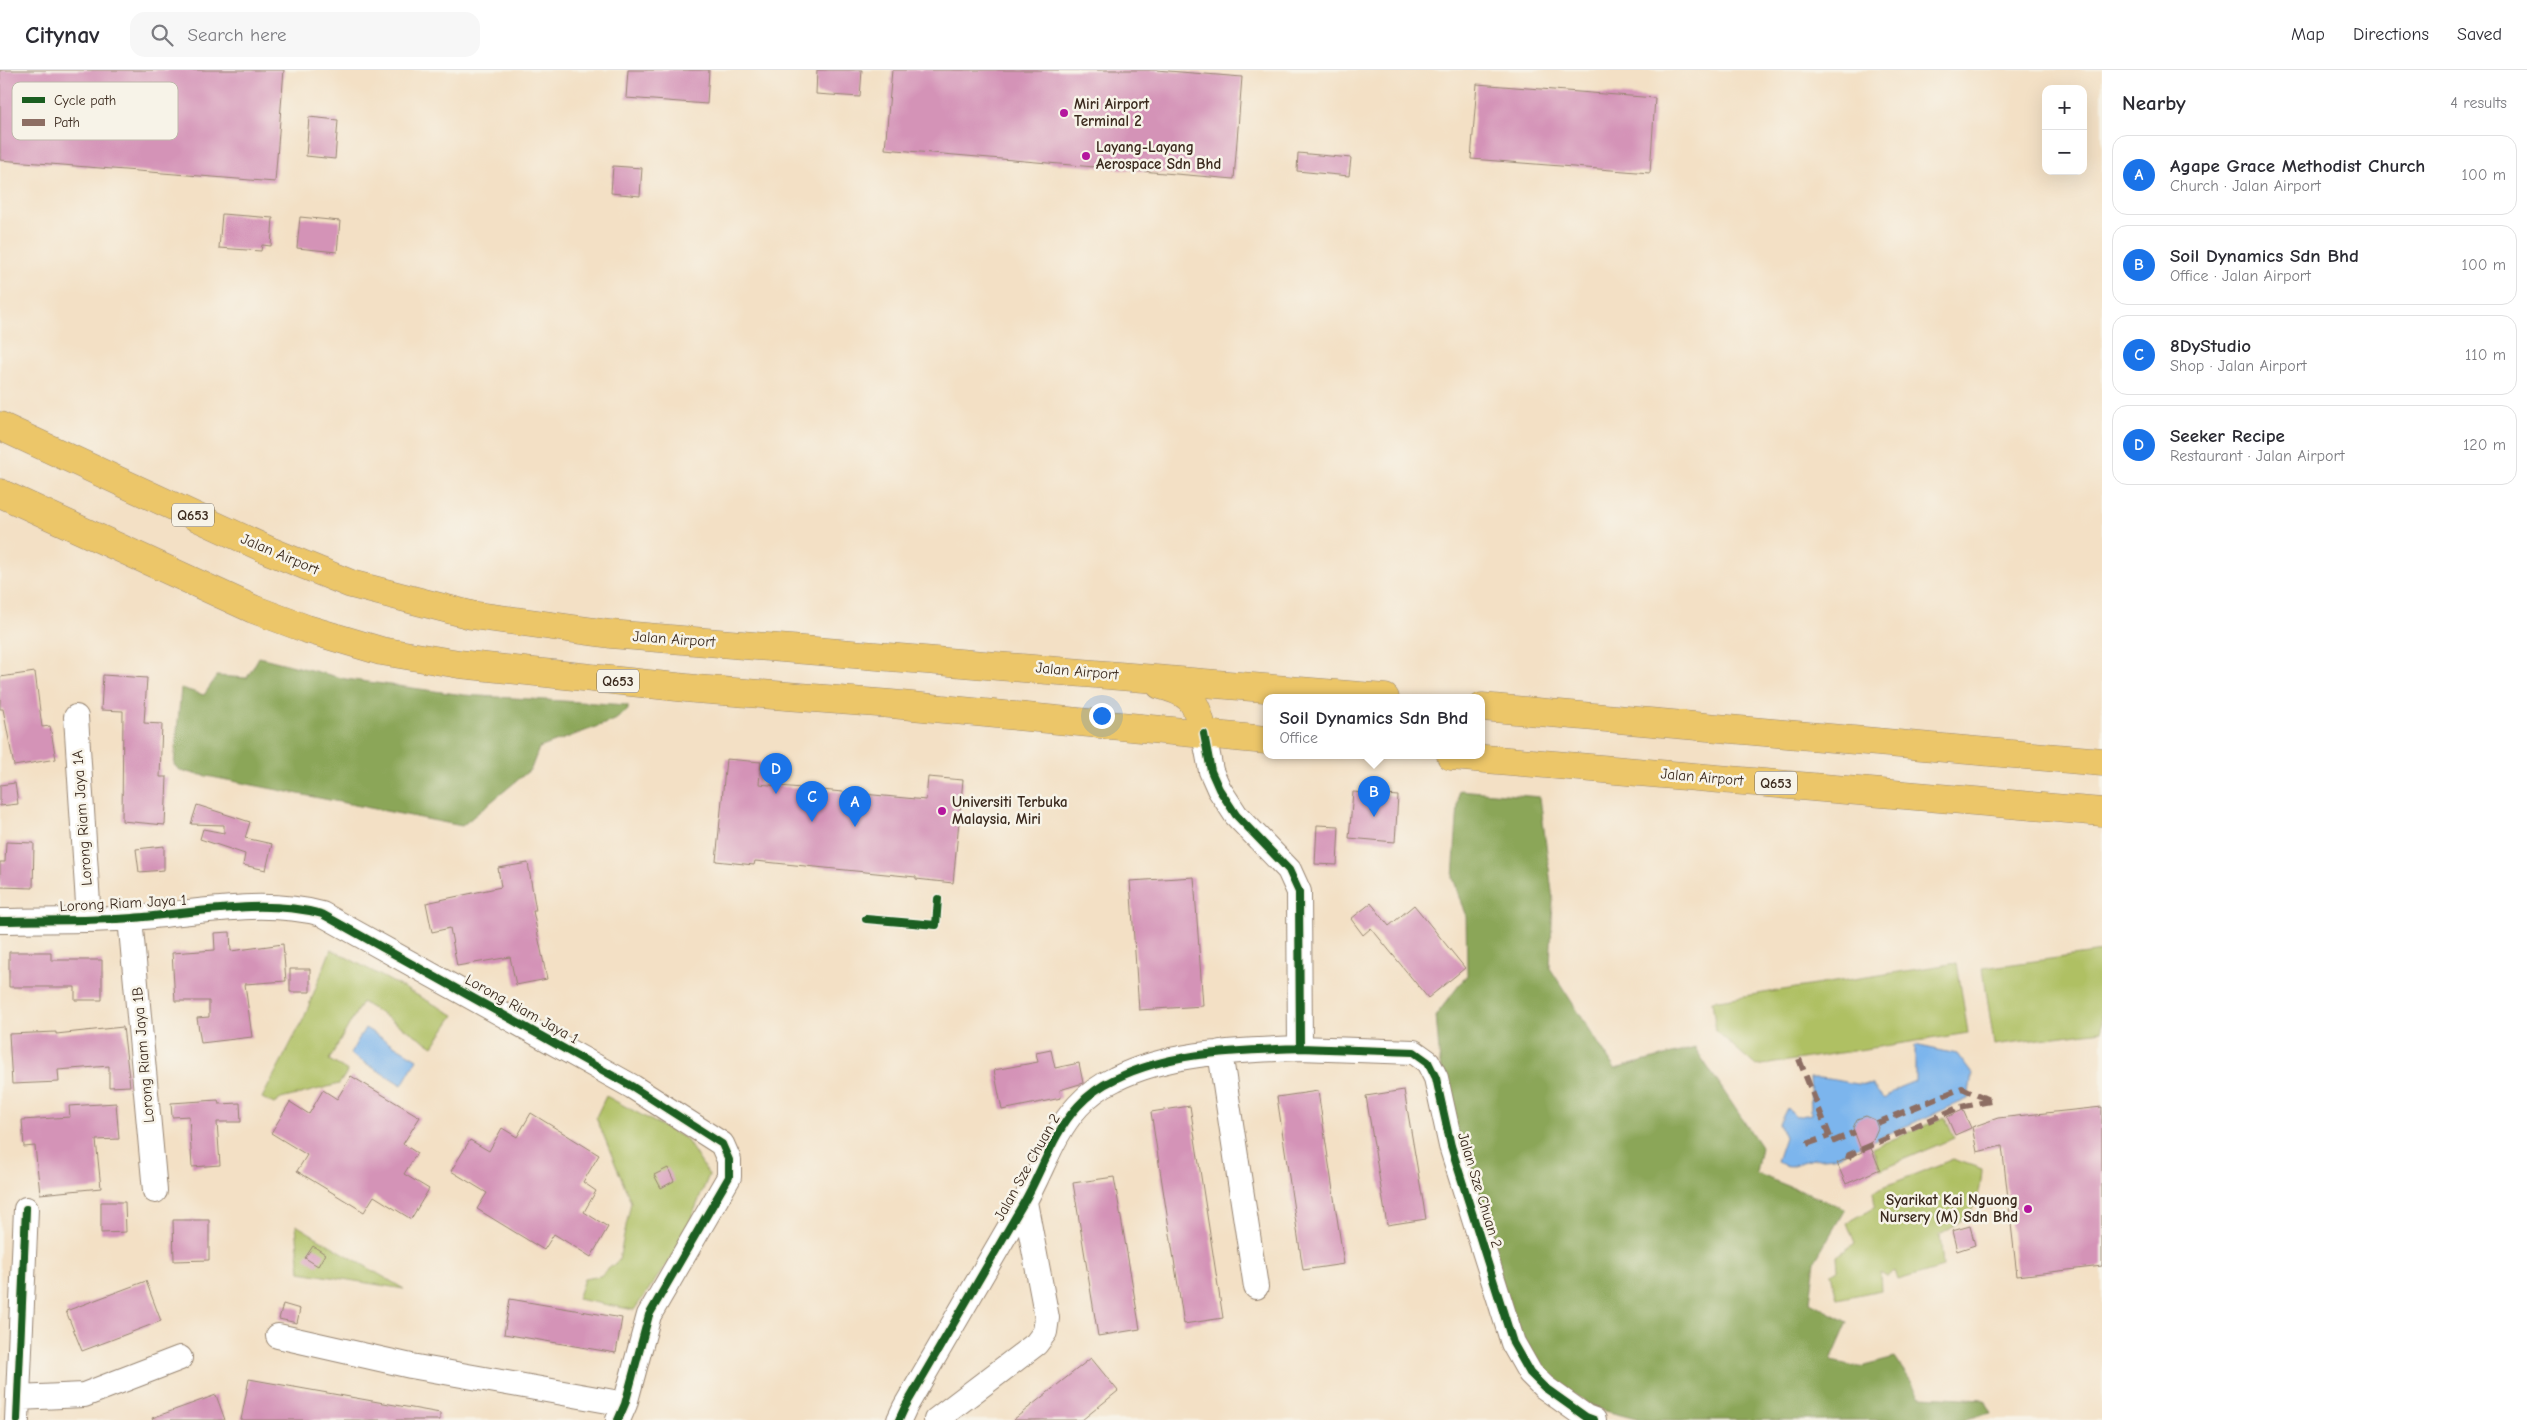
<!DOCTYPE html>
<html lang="en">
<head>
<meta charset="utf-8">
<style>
  body { margin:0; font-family:"Comic Neue",sans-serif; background:#f7f7f7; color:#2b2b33 }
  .controls { position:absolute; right:15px; top:15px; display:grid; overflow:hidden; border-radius:10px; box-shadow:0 5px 20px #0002 }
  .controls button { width:45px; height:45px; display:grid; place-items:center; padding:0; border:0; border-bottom:1px solid #e1e1e2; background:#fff; color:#2b2b33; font:25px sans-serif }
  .you { position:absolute; left:1101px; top:645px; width:18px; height:18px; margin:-12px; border:4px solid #fff; border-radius:50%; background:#1a73e8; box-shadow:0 0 0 8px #1a73e833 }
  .badge { display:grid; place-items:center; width:32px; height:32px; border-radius:50%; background:#1a73e8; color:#fff; font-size:16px; font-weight:700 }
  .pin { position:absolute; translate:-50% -41px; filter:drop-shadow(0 1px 2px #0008) }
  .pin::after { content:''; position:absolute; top:26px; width:18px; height:15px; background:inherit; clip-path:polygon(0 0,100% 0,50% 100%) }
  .popup { position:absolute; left:1263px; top:624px; width:222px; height:65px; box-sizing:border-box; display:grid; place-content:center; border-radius:10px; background:#fff; filter:drop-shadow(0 1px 4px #0005); font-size:16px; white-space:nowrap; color:#7c7c81 }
  .popup b { font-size:19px; color:#2b2b33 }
  .popup::after { content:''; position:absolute; left:50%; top:100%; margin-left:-10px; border:10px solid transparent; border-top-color:#fff }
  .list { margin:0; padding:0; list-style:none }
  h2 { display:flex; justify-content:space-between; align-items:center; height:65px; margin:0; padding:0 20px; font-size:21px }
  h2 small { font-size:16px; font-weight:400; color:#7c7c81 }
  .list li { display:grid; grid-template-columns:32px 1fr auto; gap:15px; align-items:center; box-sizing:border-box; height:80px; margin:0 10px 10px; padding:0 10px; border:1px solid #e1e1e2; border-radius:15px }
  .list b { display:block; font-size:19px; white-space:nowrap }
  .list p { margin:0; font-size:16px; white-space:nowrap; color:#7c7c81 }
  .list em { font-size:16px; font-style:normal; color:#7c7c81 }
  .icon { flex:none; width:28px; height:28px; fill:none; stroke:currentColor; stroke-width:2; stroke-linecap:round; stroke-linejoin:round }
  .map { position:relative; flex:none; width:2102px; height:1350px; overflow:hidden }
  header { display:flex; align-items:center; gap:30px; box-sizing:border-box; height:70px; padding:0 25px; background:#fff; border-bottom:1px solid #e1e1e2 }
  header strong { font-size:24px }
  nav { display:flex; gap:28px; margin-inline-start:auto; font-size:18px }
  .search { width:350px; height:45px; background:#f7f7f7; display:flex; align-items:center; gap:12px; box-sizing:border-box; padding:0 18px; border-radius:15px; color:#7c7c81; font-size:19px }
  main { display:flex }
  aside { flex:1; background:#fff }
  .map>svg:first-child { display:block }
  .green { fill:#afc063; stroke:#757540 }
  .forest { fill:#8ba659; stroke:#63683c }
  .water { fill:#7cb5ed; stroke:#5c7086 }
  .building { fill:#d493b7 }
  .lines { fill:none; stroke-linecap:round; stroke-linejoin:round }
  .minor-casing { stroke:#978572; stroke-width:26 }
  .major-casing { stroke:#978572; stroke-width:29 }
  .minor { stroke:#fff; stroke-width:24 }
  .major { stroke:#ecc669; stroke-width:28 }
  .quiet { stroke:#8d6e63; stroke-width:6; stroke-dasharray:12 6; stroke-linecap:butt }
  .cycleway-casing { stroke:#f7f3e8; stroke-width:11 }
  .cycleway { stroke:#1b5e20; stroke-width:8 }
  .poi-dot { fill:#b5179e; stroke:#f7f3e8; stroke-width:2 }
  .labels { text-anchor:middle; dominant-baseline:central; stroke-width:5; stroke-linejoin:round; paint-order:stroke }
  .shield { fill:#f7f3e8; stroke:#73665b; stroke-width:1 }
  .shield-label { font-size:14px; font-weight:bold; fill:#3b2a1e }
  .poi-label { font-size:15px; font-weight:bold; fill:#3b2a1e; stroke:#f7f3e8; text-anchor:start }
  .street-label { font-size:15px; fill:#3b2a1e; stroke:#f7f3e8 }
  .key { fill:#f7f3e8; stroke:#bfb7ab; stroke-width:1 }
  .key-label { font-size:14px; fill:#3b2a1e }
</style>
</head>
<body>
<header>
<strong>Citynav</strong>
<div class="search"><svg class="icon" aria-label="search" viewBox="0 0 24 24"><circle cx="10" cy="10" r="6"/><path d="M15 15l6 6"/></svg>Search here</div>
<nav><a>Map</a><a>Directions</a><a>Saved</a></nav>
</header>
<main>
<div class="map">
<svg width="2102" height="1350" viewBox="0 0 2102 1350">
  <rect width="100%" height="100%" fill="#f7f3e8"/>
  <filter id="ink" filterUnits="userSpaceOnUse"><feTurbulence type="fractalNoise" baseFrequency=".02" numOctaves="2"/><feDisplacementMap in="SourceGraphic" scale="10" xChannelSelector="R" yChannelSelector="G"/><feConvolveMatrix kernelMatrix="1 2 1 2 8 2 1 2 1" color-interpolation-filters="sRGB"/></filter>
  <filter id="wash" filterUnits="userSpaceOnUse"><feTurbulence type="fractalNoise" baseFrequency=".0096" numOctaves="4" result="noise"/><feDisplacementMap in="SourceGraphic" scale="20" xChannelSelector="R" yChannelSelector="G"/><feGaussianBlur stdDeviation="1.12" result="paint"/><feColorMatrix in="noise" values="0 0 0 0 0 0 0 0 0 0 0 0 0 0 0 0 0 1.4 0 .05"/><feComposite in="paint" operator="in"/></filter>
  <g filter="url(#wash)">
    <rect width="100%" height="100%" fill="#f3e0c5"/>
    <path class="green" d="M331 879 454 945 433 976 362 932 329 990 348 1001 339 1014 281 1029 274 1034 262 1028 304 948Z
      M2102 882V961L1994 975 1983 898Z
      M1957 893 1968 963 1756 996 1716 961 1712 931Z
      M606 1026 686 1069 709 1105 680 1176 634 1240 577 1229 584 1209 600 1206 619 1190 631 1132 596 1047Z
      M1945 1047 1954 1068 1881 1099 1872 1078Z
      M1953 1089 1982 1099C1980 1135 1972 1146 1940 1164L1943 1197 1898 1210 1895 1201 1887 1207 1880 1203 1881 1220 1837 1229 1831 1203 1838 1199 1837 1186 1855 1173 1847 1153 1875 1137 1873 1121Z
      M296 1155 404 1219 300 1202Z"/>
    <path class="forest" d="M259 587 346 609 464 625 628 635V640L615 650 539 678 531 699 462 756 181 701 174 695 181 618 204 625 217 606 247 608Z
      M1459 720 1540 727 1553 830 1550 898 1615 999 1695 978 1761 1077 1756 1103 1845 1139 1815 1191 1810 1232 1848 1252 1831 1291 1860 1297 1895 1288 1921 1326 1984 1329 1991 1343 1961 1350H1640L1594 1338 1551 1308 1517 1260 1457 1073 1440 994 1436 945 1467 905 1466 844 1453 808Z"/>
    <path class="water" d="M365 958 417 989 402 1015 350 984Z
      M1915 975 1957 984 1972 1004 1968 1029 1835 1087 1812 1089 1787 1097 1777 1091 1785 1067 1779 1054 1787 1038 1796 1047 1811 1044 1810 1008C1833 1007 1850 1015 1872 1015L1884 1029 1898 1018 1915 1011Z"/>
    <g id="blocks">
      <path class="building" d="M0 0H284L275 112 0 90Z
        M628 0H709L707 34 626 28Z
        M817 0H862L860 27 816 24Z
        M892 0H1156L1242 7 1234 109 885 79Z
        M1477 14 1655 28 1650 103 1471 89Z
        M309 47 338 50 335 89 306 86Z
        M1298 83 1351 88 1349 106 1297 101Z
        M613 96 642 98 640 126 611 123Z
        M222 144 273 148 271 176 262 175 261 181 219 178Z
        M300 147 340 151 337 182 297 178Z
        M35 602 42 657 50 656 56 689 14 696 3 639H0V607Z
        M103 605 147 608 144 653 162 654 160 707H167L165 755 122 751 123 641 101 640Z
        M726 689 761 692 759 714 926 730 928 707 963 710 953 813 916 809V807L755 791 754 795 716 791Z
        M15 713 18 734 0 736V715Z
        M1353 722 1398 726 1395 772 1349 768Z
        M197 735 250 752 245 768 272 774 266 800 243 795 245 784 200 769 203 759 224 763V755L191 754Z
        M1317 755 1339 756 1337 795 1315 794Z
        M6 772 34 773 33 818 0 817V792H5Z
        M164 776V800L139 802 136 779Z
        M528 793 536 841H533L547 909 516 915 510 887 457 896 450 858 432 862 426 833 501 817 498 798Z
        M1194 807 1203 936 1139 940 1130 811Z
        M1371 833 1389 856 1414 835 1465 898 1428 928 1371 858 1363 865 1351 849Z
        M230 862 231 881 283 874 286 911 245 914 252 967 201 973 197 948 209 947V931H175L172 883 215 880 214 863Z
        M9 882H51V890H102V930H75V917H9Z
        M290 899H310V922H290Z
        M123 957 130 1016 109 1017V996L58 1000 59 1012 12 1014 9 964 56 962V964Z
        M1051 980 1055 998 1079 993 1083 1013 1060 1020 1061 1028 1002 1040 994 1000 1038 992 1036 983Z
        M351 1006 420 1047 403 1074 417 1083 404 1104 429 1119 411 1149 374 1126 364 1142 297 1101 307 1085 271 1063 290 1032 309 1044 323 1020 337 1029Z
        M1404 1020 1426 1149 1387 1155 1366 1026Z
        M1318 1021 1344 1194 1303 1200 1277 1027Z
        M218 1030 219 1034 240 1033 241 1052H217L220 1095 192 1097 189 1046 172 1047 171 1033Z
        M116 1033 119 1069 96 1070 101 1118 40 1124 35 1076 24 1077 22 1050 70 1047 69 1036Z
        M1190 1036 1223 1248 1184 1254 1151 1042Z
        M2102 1037V1196L2017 1206 2002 1076 1977 1082 1972 1057 1998 1048Z
        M1963 1040 1971 1058 1955 1065 1947 1047Z
        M531 1043 599 1085 583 1112 596 1121 584 1142 608 1157 591 1187 554 1164 544 1180 477 1139 487 1123 451 1101 470 1070 489 1081 502 1058 517 1067Z
        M1866 1046 1875 1050 1878 1058 1869 1079 1871 1078 1880 1099 1846 1114 1837 1093 1862 1082 1853 1058 1857 1049Z
        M668 1098 674 1111 661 1118 654 1105Z
        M1114 1107 1140 1259 1098 1266 1073 1113Z
        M101 1132H125L126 1162 101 1163Z
        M173 1150H209V1190L174 1191Z
        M1970 1156 1975 1175 1957 1181 1952 1161Z
        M313 1176 325 1184 318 1196 305 1188Z
        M146 1211 161 1251 82 1281 66 1241Z
        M510 1229 622 1248 616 1283 504 1264Z
        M283 1234 300 1239 297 1253 279 1249Z
        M1091 1288 1118 1321 1082 1350H1013Z
        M249 1309 440 1343V1350H241Z
        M216 1325 225 1350H153L152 1348Z"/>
    </g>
  </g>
  <g filter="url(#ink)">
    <use href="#blocks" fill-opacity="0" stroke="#978572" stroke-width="1"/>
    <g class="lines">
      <defs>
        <path id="minor" d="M76 647 89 849
          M1204 664 1211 701 1219 719 1236 745 1289 800 1299 822 1300 978 1414 982 1428 992 1436 1008 1451 1076 1513 1273 1530 1303 1544 1317 1586 1347 1594 1350
          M130 848 155 1121
          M0 851C44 850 89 851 133 848 195 843 262 828 322 844L633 1017 722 1074 729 1090V1107L649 1245 625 1334 618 1350
          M1220 982 1256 1217
          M278 1266 411 1296 625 1334
          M18 1328 84 1325 180 1288
          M17 1350 26 1139
          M899 1350 905 1337C944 1269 984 1202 1023 1134 1042 1102 1052 1064 1078 1036 1088 1025 1102 1015 1115 1009 1172 981 1238 981 1300 978
          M936 1350 1036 1274 1045 1262 1047 1248 1025 1132"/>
        <path id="major" d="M0 356 270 481 351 514 471 545 610 564 1385 628
          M0 423 253 539 307 559 381 581 459 594 696 619 891 634 1266 670
          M1160 615C1195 624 1195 632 1204 664
          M1482 637 2102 692
          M1451 686 2102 742"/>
      </defs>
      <use href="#minor" class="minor-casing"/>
      <use href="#major" class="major-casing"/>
      <use href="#minor" class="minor"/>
      <use href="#major" class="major"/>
      <path class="quiet" d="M1799 989 1832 1072 1855 1062
        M1877 1053 1962 1018 1991 1031
        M1807 1074 1829 1066
        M1848 1089 1849 1085 1960 1037 1991 1031"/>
      <defs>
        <path id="cycleway" d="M1204 664 1211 701 1219 719 1236 745 1289 800 1299 822 1300 978 1414 982 1428 992 1436 1008 1451 1076 1513 1273 1530 1303 1544 1317 1586 1347 1594 1350
          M866 849 936 855 938 829
          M0 851C44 850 89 851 133 848 195 843 262 828 322 844L633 1017 722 1074 729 1090V1107L649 1245 625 1334 618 1350
          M17 1350 26 1139
          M899 1350 905 1337C944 1269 984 1202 1023 1134 1042 1102 1052 1064 1078 1036 1088 1025 1102 1015 1115 1009 1172 981 1238 981 1300 978"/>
      </defs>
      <use href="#cycleway" class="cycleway-casing"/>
      <use href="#cycleway" class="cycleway"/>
    </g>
  </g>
  <g class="poi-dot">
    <circle cx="1064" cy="43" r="5"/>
    <circle cx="1086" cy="86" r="5"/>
    <circle cx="942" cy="741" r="5"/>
    <circle cx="2028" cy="1139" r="5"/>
  </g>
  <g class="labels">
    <g class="shield">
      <rect x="172" y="433.5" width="42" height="23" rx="4"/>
      <rect x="597" y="599.5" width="42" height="23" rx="4"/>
      <rect x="1755" y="701.5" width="42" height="23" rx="4"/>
    </g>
    <g class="shield-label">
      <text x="193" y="445">Q653</text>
      <text x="618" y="611">Q653</text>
      <text x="1776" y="713">Q653</text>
    </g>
    <g class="poi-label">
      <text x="1074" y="34">Miri Airport<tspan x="1074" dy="17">Terminal 2</tspan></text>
      <text x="1096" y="77">Layang-Layang<tspan x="1096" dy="17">Aerospace Sdn Bhd</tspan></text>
      <text x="952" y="732">Universiti Terbuka<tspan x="952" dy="17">Malaysia, Miri</tspan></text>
      <text x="2018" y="1130" text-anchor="end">Syarikat Kai Nguong<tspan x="2018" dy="17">Nursery (M) Sdn Bhd</tspan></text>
    </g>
    <g class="street-label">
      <text transform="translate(280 484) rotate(23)">Jalan Airport</text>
      <text transform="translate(674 569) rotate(4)">Jalan Airport</text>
      <text transform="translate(1077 601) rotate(5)">Jalan Airport</text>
      <text transform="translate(1702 707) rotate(5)">Jalan Airport</text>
      <text transform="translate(82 748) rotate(-94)">Lorong Riam Jaya 1A</text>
      <text transform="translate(123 833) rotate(-3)">Lorong Riam Jaya 1</text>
      <text transform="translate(522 939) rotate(29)">Lorong Riam Jaya 1</text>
      <text transform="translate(143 985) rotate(-95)">Lorong Riam Jaya 1B</text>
      <text transform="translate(1027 1097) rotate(-61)">Jalan Sze Chuan 2</text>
      <text transform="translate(1480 1120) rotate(73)">Jalan Sze Chuan 2</text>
    </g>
  </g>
  <rect x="12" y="12" width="166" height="58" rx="8" class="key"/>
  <rect x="22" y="27" width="23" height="6" fill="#1b5e20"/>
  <rect x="22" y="49" width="23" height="7" fill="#8d6e63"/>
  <g class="key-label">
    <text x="54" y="35">Cycle path</text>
    <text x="54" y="57">Path</text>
  </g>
</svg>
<div class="controls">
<button>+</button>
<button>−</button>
</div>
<div class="you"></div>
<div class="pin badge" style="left:855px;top:757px">A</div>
<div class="pin badge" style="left:1374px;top:747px">B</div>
<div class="popup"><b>Soil Dynamics Sdn Bhd</b>Office</div>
<div class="pin badge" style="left:812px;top:752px">C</div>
<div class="pin badge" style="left:776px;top:724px">D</div>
</div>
<aside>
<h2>Nearby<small>4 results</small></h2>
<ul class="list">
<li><span class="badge">A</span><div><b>Agape Grace Methodist Church</b><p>Church · Jalan Airport</p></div><em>100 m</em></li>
<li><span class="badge">B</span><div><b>Soil Dynamics Sdn Bhd</b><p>Office · Jalan Airport</p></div><em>100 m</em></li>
<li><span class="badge">C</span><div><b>8DyStudio</b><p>Shop · Jalan Airport</p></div><em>110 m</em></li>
<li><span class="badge">D</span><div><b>Seeker Recipe</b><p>Restaurant · Jalan Airport</p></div><em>120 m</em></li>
</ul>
</aside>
</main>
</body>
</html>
